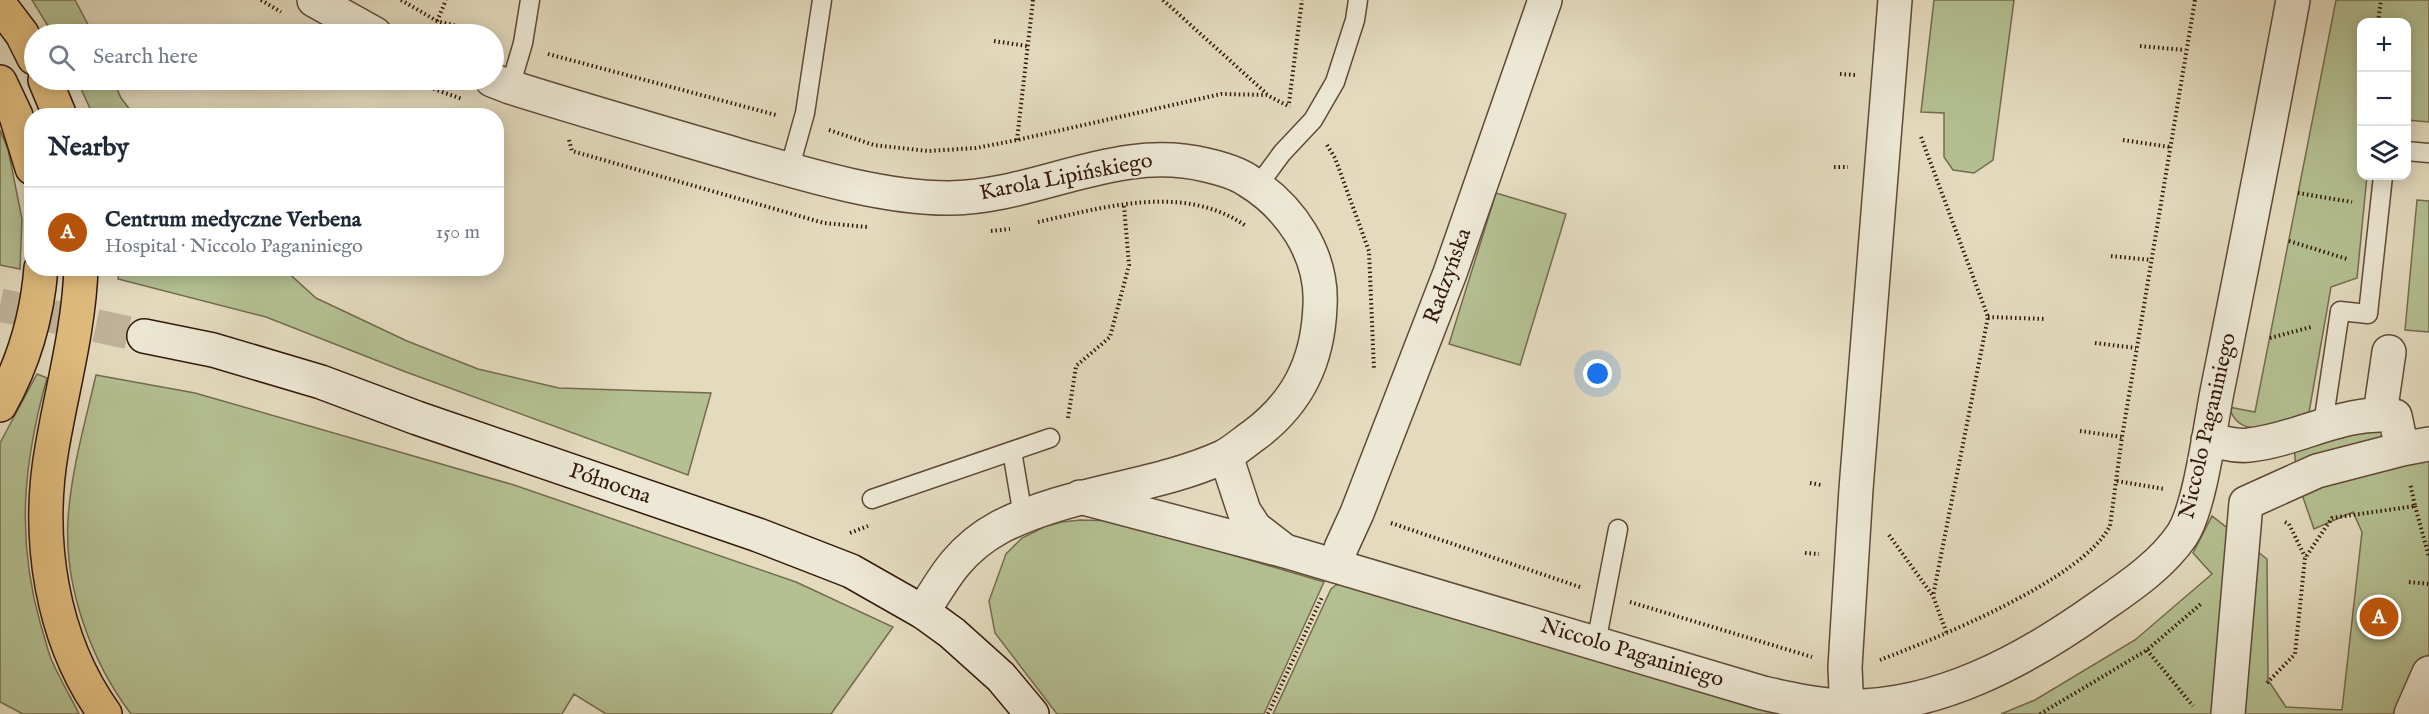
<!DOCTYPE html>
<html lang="en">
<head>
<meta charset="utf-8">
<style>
  body { margin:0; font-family:"IM FELL English",serif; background:#f6f6f7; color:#1f2937 }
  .controls { position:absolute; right:18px; top:18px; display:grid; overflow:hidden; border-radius:12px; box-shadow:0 3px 15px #0003 }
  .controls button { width:54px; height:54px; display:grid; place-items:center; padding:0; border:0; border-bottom:2px solid #e0e1e3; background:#fff; color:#1f2937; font:30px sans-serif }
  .you { position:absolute; left:1598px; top:374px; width:21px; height:21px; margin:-15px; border:4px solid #fff; border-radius:50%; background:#1a73e8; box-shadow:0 0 0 9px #1a73e833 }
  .badge { display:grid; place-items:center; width:39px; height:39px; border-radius:50%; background:#b45309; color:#fff; font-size:20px; font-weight:700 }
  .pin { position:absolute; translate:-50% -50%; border:3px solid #fff; box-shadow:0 2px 6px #0006 }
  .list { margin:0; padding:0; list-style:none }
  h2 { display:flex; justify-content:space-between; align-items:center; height:78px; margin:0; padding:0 24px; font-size:26px }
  h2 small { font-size:20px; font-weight:400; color:#747a83 }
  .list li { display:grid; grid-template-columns:39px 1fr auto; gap:18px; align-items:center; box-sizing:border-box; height:90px; padding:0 24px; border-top:2px solid #e0e1e3 }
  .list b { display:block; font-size:22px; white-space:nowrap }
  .list p { margin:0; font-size:20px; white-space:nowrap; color:#747a83 }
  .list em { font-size:20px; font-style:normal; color:#747a83 }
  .icon { flex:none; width:33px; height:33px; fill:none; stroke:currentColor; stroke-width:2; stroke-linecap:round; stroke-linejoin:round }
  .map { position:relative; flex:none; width:2429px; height:714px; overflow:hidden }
  .search { position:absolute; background:#fff; box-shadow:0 3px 15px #0003; left:24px; top:24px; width:480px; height:66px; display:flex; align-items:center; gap:15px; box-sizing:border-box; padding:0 21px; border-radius:33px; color:#747a83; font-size:22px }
  .panel { position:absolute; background:#fff; box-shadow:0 3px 15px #0003; left:24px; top:108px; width:480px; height:168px; border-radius:24px }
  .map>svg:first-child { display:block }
  .green { fill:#b4c092; stroke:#746c4e; stroke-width:1.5 }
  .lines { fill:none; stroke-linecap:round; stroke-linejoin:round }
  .secondary-tunnel { stroke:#c1b49b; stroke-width:33; stroke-dasharray:33 16; stroke-linecap:butt }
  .lane-casing { stroke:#5f4a37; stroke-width:21 }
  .street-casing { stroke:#5f4a37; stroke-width:36 }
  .secondary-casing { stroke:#33190a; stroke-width:36 }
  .primary-casing { stroke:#33190a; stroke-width:36 }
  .path { stroke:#33190a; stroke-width:4; stroke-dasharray:1.5 3; stroke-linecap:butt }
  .lane { stroke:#ede8d5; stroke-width:18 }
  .street { stroke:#ede8d5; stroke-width:33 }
  .secondary { stroke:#ede8d5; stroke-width:33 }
  .primary { stroke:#e2be80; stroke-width:33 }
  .labels { text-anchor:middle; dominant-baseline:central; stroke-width:4.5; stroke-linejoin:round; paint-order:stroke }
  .street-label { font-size:22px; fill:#33190a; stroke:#ede8d5 }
</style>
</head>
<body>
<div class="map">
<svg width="2429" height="714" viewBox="0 0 2429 714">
  <rect width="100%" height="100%" fill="#e4dbbf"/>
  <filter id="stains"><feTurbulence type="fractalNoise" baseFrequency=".00333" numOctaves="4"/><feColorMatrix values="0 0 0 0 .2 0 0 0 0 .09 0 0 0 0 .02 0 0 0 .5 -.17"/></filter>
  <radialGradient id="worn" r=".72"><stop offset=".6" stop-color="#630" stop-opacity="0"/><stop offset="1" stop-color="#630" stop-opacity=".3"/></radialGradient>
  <path class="green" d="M32 0H75L93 34H53Z
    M1934 0H2014L1993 160 1974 173 1953 170 1944 157V113L1921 112Z
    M2336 0H2429V122L2407 120 2406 22H2362V176H2367L2357 278 2331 287 2308 418C2280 424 2240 443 2229 407L2255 412Z
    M77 80H113L121 98 134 115H93Z
    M0 130 8 149 22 219 20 269 0 265Z
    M1496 193 1566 214 1520 365 1449 344Z
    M2417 200 2429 201V332L2405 330Z
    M120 269H284L316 298 407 341 478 369 559 388 711 393 688 475 406 372 266 317 118 279Z
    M37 374 47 378C23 464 16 539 41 626 45 637 47 650 52 661 60 679 70 696 79 714H23L0 702V443Z
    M96 375 195 393 514 485 796 582 893 627 831 714H606L574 694 562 714H131C91 661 64 587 68 520 71 471 85 423 96 375Z
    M2380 414 2429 444V714H2001L2035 700 2135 640 2212 574 2193 553 2212 516 2267 559 2268 680 2286 707 2342 710 2362 532 2353 512 2314 529 2297 480 2293 435Z
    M1080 520 1118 521 1324 582 1264 714H1057L995 633 989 601 1006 554 1022 538 1044 527 1062 522Z
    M1342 584 1784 714H1273L1331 589 1336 585Z"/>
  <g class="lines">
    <path class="secondary-tunnel" d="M0 305 144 336"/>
    <defs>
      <path id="lane" d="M510 87 523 43 530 0
        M2406 151 2429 153
        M789 170 805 113 822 0
        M1257 187 1282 153 1313 120 1335 82 1355 20 1358 0
        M2323 424 2340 311 2368 314 2383 176
        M1012 451 1023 516
        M872 499 1050 438
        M1596 643 1618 529"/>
      <path id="street" d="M314 0 375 34
        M492 80 510 87C586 111 663 133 741 156 804 174 882 198 948 198 1036 198 1116 143 1206 165 1219 168 1235 172 1247 180 1290 206 1323 254 1320 306 1318 361 1298 403 1253 436 1243 443 1233 452 1223 457 1152 489 1070 491 1000 527 961 548 945 575 923 612
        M2380 414 2389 352
        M2208 440C2221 442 2237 447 2249 445 2299 440 2344 409 2395 416L2402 449 2429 444
        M1226 456 1244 511 1255 528 1281 548
        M1080 497 1285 551 1763 693C1790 699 1816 705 1844 706 1936 709 2025 660 2097 609 2127 588 2161 566 2182 535 2200 508 2210 427 2217 392 2243 261 2269 131 2293 0
        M1341 548 1357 513 1450 273 1545 0
        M1847 714 1845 667 1856 489 1895 0
        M2228 714 2246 503 2317 471 2402 449
        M2411 714 2429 673"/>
      <path id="secondary" d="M144 336 213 350 321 382 417 418 758 535 851 571 923 612 952 633 1001 677 1032 714"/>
      <path id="primary" d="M0 5 22 34 34 58
        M45 80 60 116
        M0 82 16 116 32 168
        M81 268C79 329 62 389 52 448 36 538 51 639 105 714
        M0 405C24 362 37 318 41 268"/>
    </defs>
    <use href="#lane" class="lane-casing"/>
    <use href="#street" class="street-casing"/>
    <use href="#secondary" class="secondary-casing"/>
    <use href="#primary" class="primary-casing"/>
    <path class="path" d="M261 0 281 12
      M401 0 437 21 488 34
      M1163 0 1267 94
      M437 21 446 0
      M2378 22 2381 0
      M994 41 1027 46
      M2140 46 2185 50
      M548 54 776 115
      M1840 74 1855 75
      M408 80 462 99
      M1289 103 1302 0
      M829 130 874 145 928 151 976 148 1017 140 1221 94 1267 95 1290 107
      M1921 137 1988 317 1933 596
      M569 140 572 151 824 223 867 227
      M1017 140 1033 0
      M2123 140 2170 147
      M1327 145 1335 158 1369 251 1374 370
      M1834 167H1848
      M2298 193 2352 202
      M1038 222C1105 207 1184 183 1246 226
      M991 231 1010 229
      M2289 241 2347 259
      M2111 256 2151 260
      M1988 317 2046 319
      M2270 338 2311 327
      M2095 343 2136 348
      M1068 418 1076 366 1110 337 1129 265 1124 206
      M2080 431 2122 437
      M2117 481 2164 489
      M1810 483 1821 485
      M2415 506 2429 557
      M2285 522 2289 524 2305 557
      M1391 523 1580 587
      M850 533 868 526
      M1889 535 1933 596 1947 634
      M1805 553 1819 554
      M2409 582 2429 584
      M1630 602 1812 657
      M2147 650 2193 706
      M1880 660C1937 638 2082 580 2110 526L2122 437 2195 0
      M2267 683 2295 654 2305 558 2332 518 2415 506 2410 483
      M1268 714 1322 597
      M2040 714 2147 650 2202 603"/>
    <use href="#lane" class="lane"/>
    <use href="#street" class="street"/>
    <use href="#secondary" class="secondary"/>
    <use href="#primary" class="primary"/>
  </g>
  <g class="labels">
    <g class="street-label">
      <text transform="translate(1066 177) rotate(-11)">Karola Lipińskiego</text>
      <text transform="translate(1448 276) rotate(-70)">Radzyńska</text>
      <text transform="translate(2208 426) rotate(-77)">Niccolo Paganiniego</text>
      <text transform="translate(610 484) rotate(19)">Północna</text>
      <text transform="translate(1632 653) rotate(17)">Niccolo Paganiniego</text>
    </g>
  </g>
  <rect width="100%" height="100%" filter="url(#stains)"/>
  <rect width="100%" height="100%" fill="url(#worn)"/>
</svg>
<div class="controls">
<button>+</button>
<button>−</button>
<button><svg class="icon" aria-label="layers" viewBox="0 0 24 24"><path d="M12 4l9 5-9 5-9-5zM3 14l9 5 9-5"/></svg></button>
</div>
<div class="you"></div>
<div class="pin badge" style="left:2379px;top:617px">A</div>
<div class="search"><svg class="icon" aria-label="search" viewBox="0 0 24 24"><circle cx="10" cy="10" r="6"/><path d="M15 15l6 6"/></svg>Search here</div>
<section class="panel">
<h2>Nearby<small></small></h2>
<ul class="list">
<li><span class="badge">A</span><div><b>Centrum medyczne Verbena</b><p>Hospital · Niccolo Paganiniego</p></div><em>150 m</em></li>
</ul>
</section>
</div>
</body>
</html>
